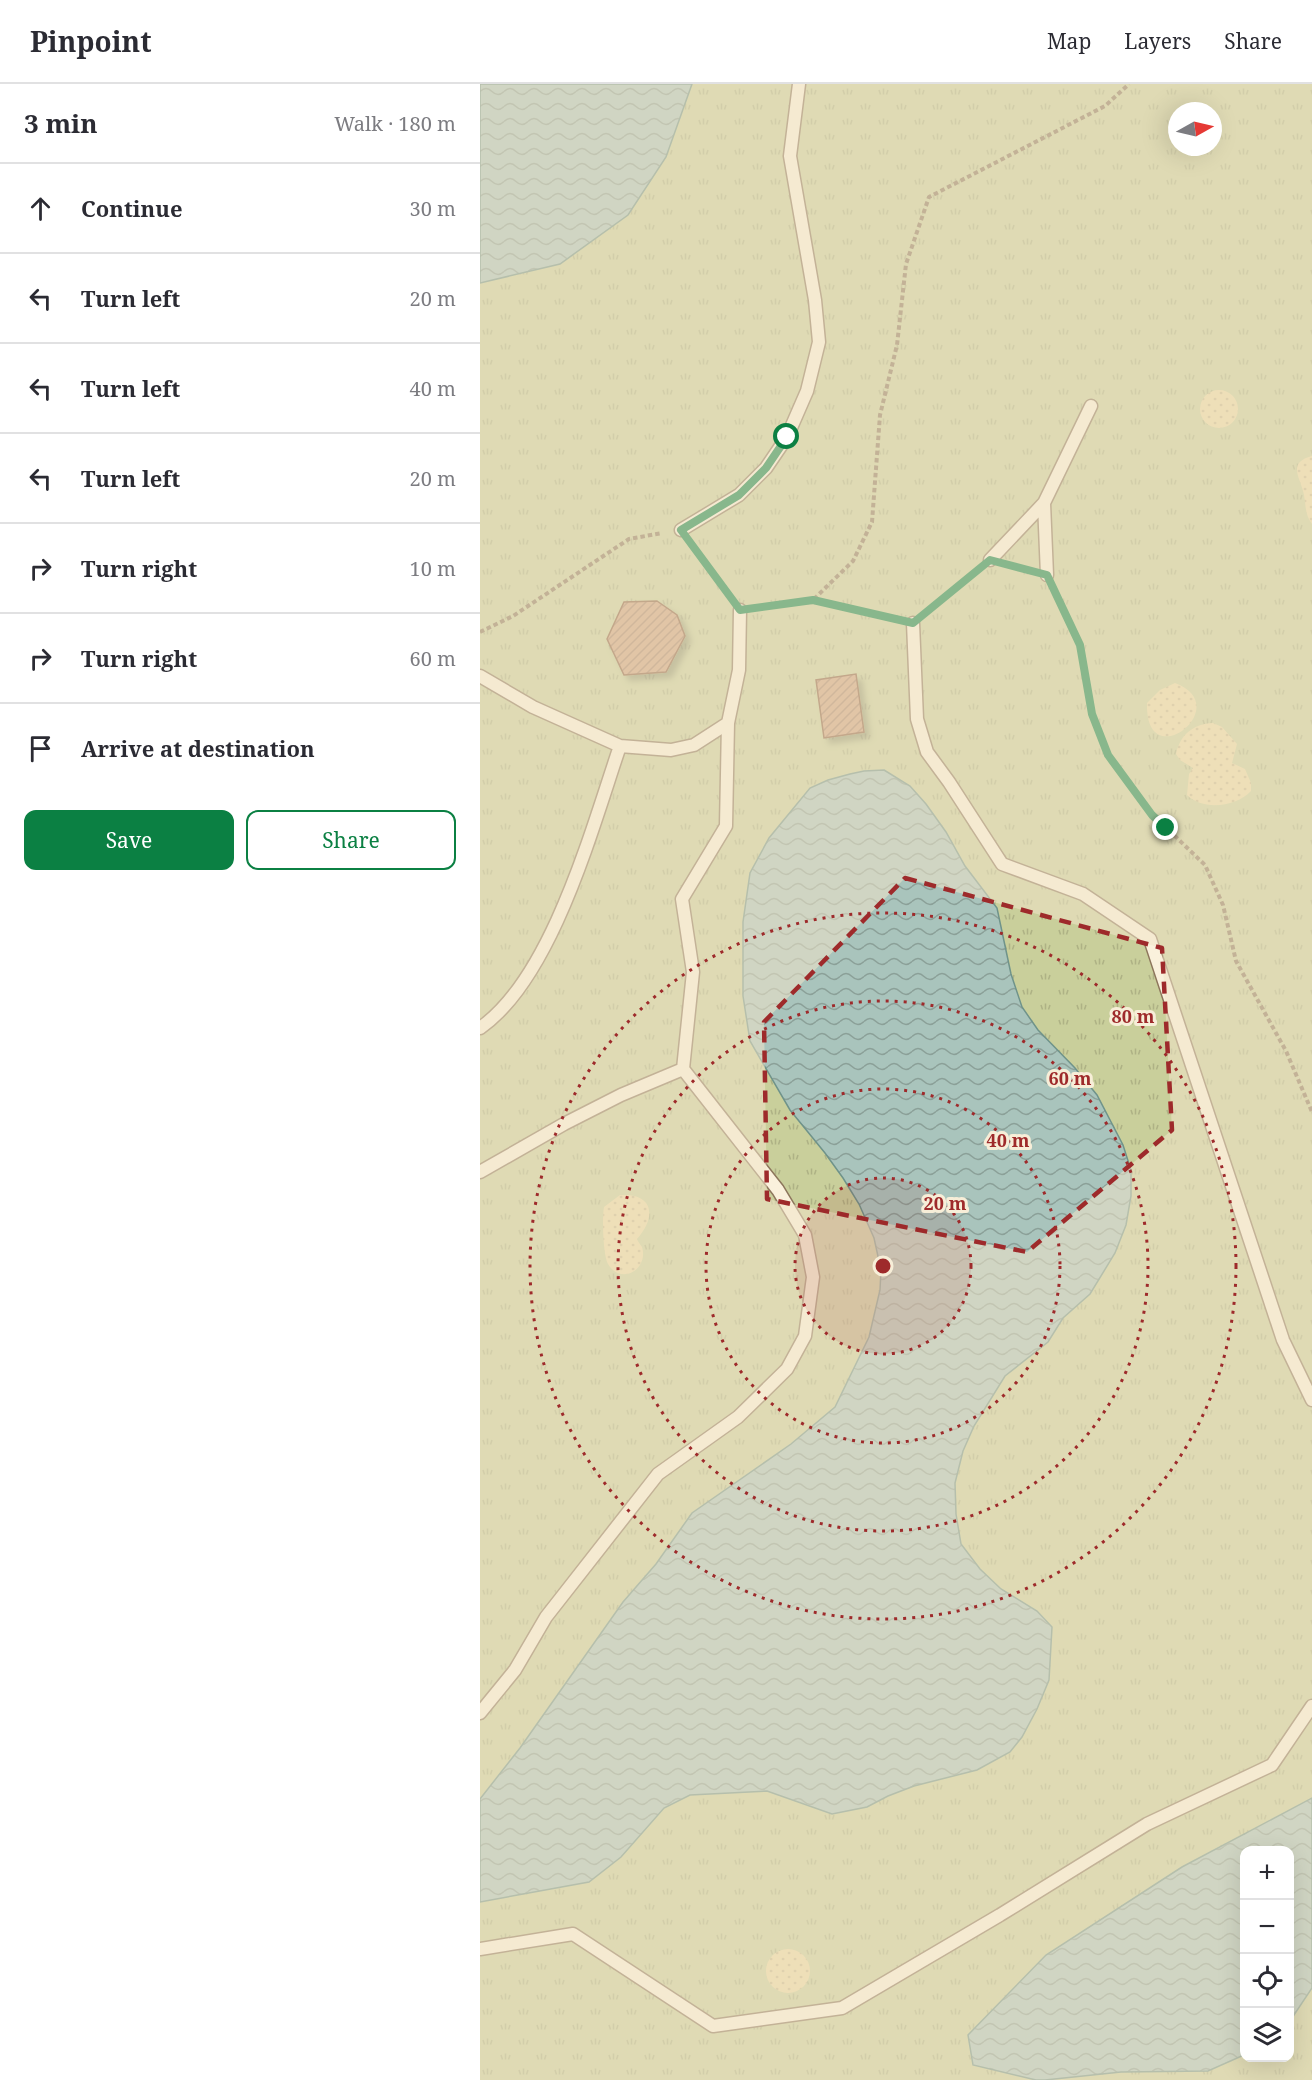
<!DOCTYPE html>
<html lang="en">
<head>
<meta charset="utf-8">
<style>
  body { margin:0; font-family:"Noto Serif",serif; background:#f7f7f7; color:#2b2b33 }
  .controls { position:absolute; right:18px; bottom:18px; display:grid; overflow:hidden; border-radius:12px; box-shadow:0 6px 24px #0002 }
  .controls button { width:54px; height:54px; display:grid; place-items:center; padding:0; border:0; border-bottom:2px solid #e1e1e2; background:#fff; color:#2b2b33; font:30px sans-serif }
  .compass { position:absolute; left:688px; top:18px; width:54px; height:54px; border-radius:50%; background:#fff; box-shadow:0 6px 24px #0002; rotate:82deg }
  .stop { position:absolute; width:18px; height:18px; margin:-14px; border:4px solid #0b8043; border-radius:50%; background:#fff }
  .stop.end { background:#0b8043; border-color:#fff; box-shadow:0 2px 6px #0008 }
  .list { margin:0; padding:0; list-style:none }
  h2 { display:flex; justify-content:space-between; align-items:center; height:78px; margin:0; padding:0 24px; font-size:26px }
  h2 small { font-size:20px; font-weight:400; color:#7c7c81 }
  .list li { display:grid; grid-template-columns:39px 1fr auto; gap:18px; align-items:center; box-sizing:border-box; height:90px; padding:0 24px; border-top:2px solid #e1e1e2 }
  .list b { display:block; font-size:22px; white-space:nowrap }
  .list em { font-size:20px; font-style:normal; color:#7c7c81 }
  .actions { display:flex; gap:12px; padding:18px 24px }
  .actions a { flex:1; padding:14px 0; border:2px solid #0b8043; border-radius:12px; text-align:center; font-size:21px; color:#0b8043 }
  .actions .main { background:#0b8043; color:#fff }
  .icon { flex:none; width:33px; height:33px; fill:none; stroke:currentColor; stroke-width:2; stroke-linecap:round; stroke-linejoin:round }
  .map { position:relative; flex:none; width:832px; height:1996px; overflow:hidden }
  header { display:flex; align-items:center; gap:36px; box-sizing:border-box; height:84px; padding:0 30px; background:#fff; border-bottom:2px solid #e1e1e2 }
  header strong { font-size:28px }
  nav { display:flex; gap:33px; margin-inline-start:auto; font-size:21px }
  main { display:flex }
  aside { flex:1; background:#fff }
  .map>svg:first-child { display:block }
  .grass { fill:url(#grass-tufts); fill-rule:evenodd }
  .sand { fill:url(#sand-dots) }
  .water { fill:url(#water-waves); stroke:#6f938a; stroke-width:1.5 }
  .building { fill:url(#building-hatch); stroke:#8d5f41; stroke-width:1.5; filter:url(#shadow) }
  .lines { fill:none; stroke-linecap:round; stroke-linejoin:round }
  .lane-casing { stroke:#8d765c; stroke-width:15 }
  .path { stroke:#8d765c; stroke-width:4; stroke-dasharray:4.5 3; stroke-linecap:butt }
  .lane { stroke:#faf1dc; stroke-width:12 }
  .route { stroke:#0b8043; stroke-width:8 }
  .marked { fill:none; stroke:#9e2a2b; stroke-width:4.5; stroke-dasharray:12 8; stroke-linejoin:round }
  .ring { fill:none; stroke:#9e2a2b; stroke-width:3; stroke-dasharray:3 6 }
  .centre { fill:#9e2a2b; stroke:#f7eed8; stroke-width:3 }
  .ring-label { font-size:18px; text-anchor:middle; font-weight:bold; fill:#9e2a2b; stroke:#f7eed8; stroke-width:6; stroke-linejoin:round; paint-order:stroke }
</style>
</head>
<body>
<header>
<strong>Pinpoint</strong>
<nav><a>Map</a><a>Layers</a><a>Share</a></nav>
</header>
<main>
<aside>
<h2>3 min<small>Walk · 180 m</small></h2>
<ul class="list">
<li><svg class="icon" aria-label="ahead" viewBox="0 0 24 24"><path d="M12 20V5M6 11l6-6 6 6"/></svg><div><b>Continue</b></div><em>30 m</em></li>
<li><svg class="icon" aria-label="left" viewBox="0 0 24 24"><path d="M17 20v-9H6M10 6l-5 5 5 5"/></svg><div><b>Turn left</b></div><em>20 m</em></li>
<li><svg class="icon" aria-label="left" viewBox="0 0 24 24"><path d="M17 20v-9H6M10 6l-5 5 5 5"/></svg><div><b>Turn left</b></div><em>40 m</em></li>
<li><svg class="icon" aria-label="left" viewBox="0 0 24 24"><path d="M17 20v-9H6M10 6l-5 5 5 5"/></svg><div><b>Turn left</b></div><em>20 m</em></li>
<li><svg class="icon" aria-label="right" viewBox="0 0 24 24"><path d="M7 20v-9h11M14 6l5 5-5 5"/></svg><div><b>Turn right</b></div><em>10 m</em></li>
<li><svg class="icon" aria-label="right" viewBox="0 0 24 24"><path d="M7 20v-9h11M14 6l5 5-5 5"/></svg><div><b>Turn right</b></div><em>60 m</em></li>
<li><svg class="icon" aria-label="arrive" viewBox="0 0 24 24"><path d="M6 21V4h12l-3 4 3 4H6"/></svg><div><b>Arrive at destination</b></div></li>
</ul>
<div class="actions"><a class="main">Save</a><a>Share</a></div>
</aside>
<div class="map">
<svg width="832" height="1996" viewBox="0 0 832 1996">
  <defs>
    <pattern id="grass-tufts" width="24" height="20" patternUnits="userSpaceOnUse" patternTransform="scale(1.5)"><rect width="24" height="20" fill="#c9cf9b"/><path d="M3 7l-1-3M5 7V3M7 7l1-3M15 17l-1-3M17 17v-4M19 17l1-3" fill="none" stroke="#aeb285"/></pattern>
    <pattern id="sand-dots" width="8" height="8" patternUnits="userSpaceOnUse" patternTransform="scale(1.5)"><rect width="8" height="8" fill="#ecd9a5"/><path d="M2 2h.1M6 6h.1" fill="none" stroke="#cbbb8e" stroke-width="1.8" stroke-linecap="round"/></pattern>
    <pattern id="water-waves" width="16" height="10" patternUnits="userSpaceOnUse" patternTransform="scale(1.5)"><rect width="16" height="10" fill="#a9c4bc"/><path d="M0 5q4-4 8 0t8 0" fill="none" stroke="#8ba098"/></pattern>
    <pattern id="building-hatch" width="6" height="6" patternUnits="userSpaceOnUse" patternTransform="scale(1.5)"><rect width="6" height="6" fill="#cf9f7d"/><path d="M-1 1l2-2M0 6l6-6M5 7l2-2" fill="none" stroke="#a98266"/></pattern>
    <filter id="shadow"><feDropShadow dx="5.5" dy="5.5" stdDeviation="3" flood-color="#0004"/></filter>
  </defs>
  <rect width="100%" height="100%" fill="#f0e4c8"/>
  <path class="grass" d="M0 0H832V1996H0ZM697 27H733V63H697ZM764 1766H810V1974H764Z"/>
  <path class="sand" d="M720 325a19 19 0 1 1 38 0a19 19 0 1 1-38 0Z
    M832 372V440C825 431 826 422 824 411 821 394 806 379 832 372Z
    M695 599C757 622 665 694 667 619L680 606Z
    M733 639 742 643 757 660 752 679 765 685 771 699V707C756 723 723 727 707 711L709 690 713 684 700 676 696 670C700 651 713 640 733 639Z
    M140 1111C175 1109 176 1134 157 1155 158 1158 160 1160 162 1163 169 1185 141 1202 128 1180 123 1171 122 1133 124 1123Z
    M286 1887a22 22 0 1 1 44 0a22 22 0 1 1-44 0Z"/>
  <path class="water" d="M0 0H212L186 73 148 131 80 180 0 199Z
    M404 686 430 702 446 720 466 748 485 782 517 824 531 890 542 923 558 946 595 984 617 1011 643 1061 651 1086V1112L646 1141 635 1169 610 1210 583 1234 568 1258 525 1292 494 1342 483 1367 475 1399 476 1430 481 1460 500 1485 521 1505 557 1527 572 1543 569 1596 557 1625 542 1653 530 1668 497 1686 434 1702 408 1712 387 1723 352 1730 287 1707 210 1711 184 1724 141 1773 109 1798 0 1818V1715L40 1664 143 1518 176 1480 212 1429 311 1360 355 1323 389 1253 400 1206 401 1186 394 1154 379 1120 363 1094 345 1069 310 1026 270 957 263 912V838L270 789 289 754 330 704 348 696 370 690 384 687Z
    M832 1714V1904L810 1937V1766H764V1971L728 1987 641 1988 565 1996H556L493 1981 488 1951 566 1871 702 1783Z"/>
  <path class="building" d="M177 517 197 531 205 552 186 588 144 591 127 555 144 518Z
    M376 590 384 648 344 654 336 596Z"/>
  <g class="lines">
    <defs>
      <path id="lane" d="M564 419 567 491
        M201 446 259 411 286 384 307 353 327 307 339 258 335 216 310 72 319 0
        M510 476 564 419 611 322
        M433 539 437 635 447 668 469 698 522 780 603 810 670 855 803 1256 832 1316
        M0 592 53 623 140 662 191 666 214 661 248 639 259 586 260 526
        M0 944C72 894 112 744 140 662
        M0 1088 84 1040 141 1011 203 985
        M0 1629 35 1586 66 1533 178 1390 258 1333 307 1285 325 1252 333 1193 325 1151 298 1106 203 985 213 888 202 815 246 742 248 639
        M0 1865 93 1850 233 1942 362 1924 520 1831 667 1740 792 1681 832 1622"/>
    </defs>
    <use href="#lane" class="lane-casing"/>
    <path class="path" d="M212 461 249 511
      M575 508 600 561 611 630 628 671 673 731 725 781 743 821 756 877 806 967 832 1028
      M334 515 373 477 392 438 400 331 417 261 426 180 449 113 625 22 649 0
      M281 523 333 516 415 534
      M448 527 495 488
      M0 548 33 532 149 455 182 449"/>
    <use href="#lane" class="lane"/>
  </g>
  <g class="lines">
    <path class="route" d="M307 353 286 384 259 411 201 446 260 526 333 516 433 539 510 476 567 491 600 561 612 630 628 671 672 731 686 744"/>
  </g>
  <path d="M0 0H832V1996H0ZM425 794 682 864 692 1046 547 1168 287 1115 284 938Z" fill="#f0e4c8" fill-opacity=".55" fill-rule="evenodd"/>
  <path class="marked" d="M425 794 682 864 692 1046 547 1168 287 1115 284 938Z"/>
  <circle cx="403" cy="1182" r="88" fill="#9e2a2b" fill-opacity=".12"/>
  <g class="ring">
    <circle cx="403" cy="1182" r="88"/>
    <circle cx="403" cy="1182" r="177"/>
    <circle cx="403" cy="1182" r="265"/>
    <circle cx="403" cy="1182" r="353"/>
  </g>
  <circle cx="403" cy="1182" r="9" class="centre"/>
  <g class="ring-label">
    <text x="653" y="939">80 m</text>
    <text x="590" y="1001">60 m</text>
    <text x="528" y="1063">40 m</text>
    <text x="465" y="1126">20 m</text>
  </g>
</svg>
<div class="controls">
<button>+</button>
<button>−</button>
<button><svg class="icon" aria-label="locate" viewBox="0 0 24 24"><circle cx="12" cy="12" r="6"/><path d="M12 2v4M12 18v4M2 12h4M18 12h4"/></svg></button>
<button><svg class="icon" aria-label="layers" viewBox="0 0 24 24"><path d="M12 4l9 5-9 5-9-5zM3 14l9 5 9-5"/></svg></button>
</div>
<svg class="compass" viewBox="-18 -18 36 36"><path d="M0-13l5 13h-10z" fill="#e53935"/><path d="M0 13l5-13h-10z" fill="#7c7c81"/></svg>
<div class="stop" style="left:307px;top:353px"></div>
<div class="stop end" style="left:686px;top:744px"></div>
</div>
</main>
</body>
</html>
